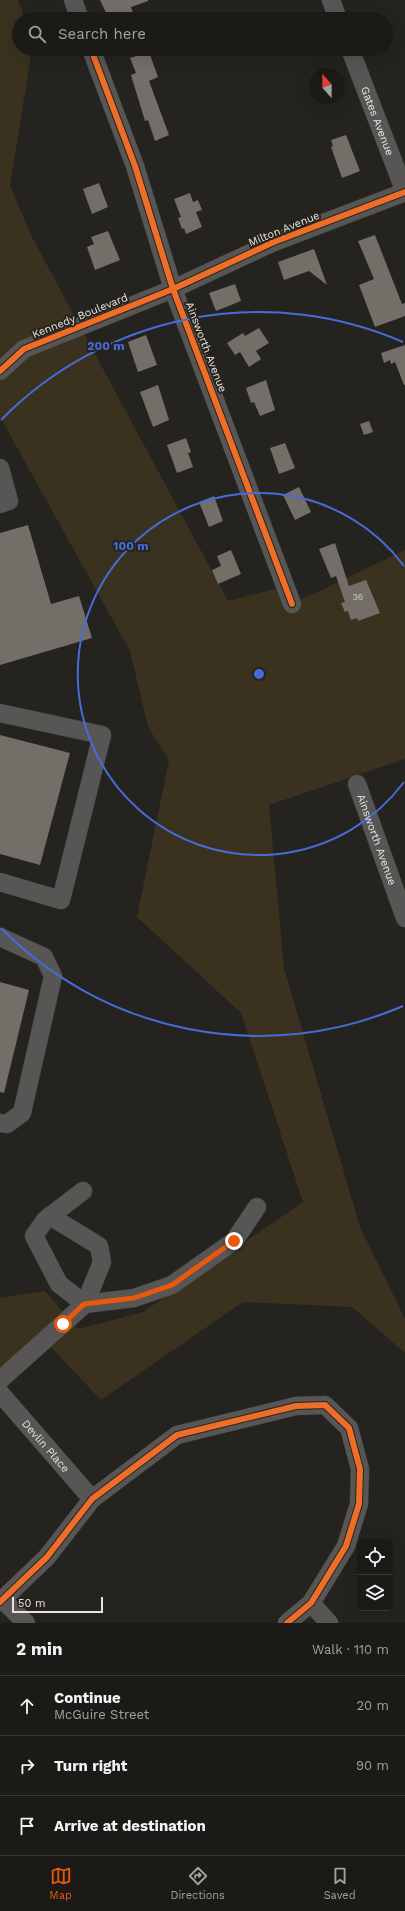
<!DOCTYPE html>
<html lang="en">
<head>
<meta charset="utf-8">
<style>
  body { margin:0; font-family:"Work Sans",sans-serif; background:#252320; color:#f1f3f6 }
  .controls { position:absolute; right:12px; bottom:12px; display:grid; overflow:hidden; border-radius:6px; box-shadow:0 4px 16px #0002 }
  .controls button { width:36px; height:36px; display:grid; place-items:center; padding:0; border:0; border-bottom:1px solid #3a3836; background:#1c1a17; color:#f1f3f6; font:20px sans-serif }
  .compass { position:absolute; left:309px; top:68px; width:36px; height:36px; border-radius:50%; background:#1c1a17; box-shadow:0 4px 16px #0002; rotate:339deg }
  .scale { position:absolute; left:12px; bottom:10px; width:91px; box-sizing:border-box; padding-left:4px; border:2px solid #e6e4df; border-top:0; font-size:11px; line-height:14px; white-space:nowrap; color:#e6e4df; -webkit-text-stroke:3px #27241d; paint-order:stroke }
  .stop { position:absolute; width:12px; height:12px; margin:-9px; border:3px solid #ea580c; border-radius:50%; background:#fff }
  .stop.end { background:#ea580c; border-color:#fff; box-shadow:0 1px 4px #0008 }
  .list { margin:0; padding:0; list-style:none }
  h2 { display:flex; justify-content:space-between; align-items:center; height:52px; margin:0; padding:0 16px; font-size:17px }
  h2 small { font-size:13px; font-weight:400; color:#a0a1a1 }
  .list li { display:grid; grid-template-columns:26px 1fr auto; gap:12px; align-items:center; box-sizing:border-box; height:60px; padding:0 16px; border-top:1px solid #3a3836 }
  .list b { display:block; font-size:15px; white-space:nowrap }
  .list p { margin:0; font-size:13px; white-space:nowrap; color:#a0a1a1 }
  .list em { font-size:13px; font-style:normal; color:#a0a1a1 }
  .icon { flex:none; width:22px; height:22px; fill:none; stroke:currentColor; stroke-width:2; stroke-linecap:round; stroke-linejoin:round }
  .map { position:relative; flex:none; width:405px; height:1623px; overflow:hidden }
  .search { position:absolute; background:#1c1a17; box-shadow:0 4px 16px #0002; left:12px; right:12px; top:12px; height:44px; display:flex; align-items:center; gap:10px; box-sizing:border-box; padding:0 14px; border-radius:22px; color:#a0a1a1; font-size:15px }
  .sheet { height:232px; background:#1c1a17 }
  nav { display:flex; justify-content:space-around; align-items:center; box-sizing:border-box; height:56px; border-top:1px solid #3a3836; background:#1c1a17; font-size:11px; color:#a0a1a1 }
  nav a { display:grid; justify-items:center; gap:2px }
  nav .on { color:#ea580c }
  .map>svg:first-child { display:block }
  .green { fill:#3a321f }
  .building { fill:#736f68 }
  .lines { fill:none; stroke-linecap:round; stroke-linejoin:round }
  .minor-casing { stroke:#3f3e3b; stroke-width:19 }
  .minor { stroke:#585655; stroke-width:18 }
  .cycleway-casing { stroke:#27241d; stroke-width:8 }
  .cycleway { stroke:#ee6e29; stroke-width:6 }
  .route { stroke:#ea580c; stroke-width:5 }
  .ring { fill:none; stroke:#456cd9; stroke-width:2 }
  .labels { text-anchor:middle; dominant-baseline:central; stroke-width:4; stroke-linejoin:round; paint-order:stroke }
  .number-label { font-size:9px; fill:#c9c7c1 }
  .street-label { font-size:11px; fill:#e6e4df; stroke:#27241d }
  .centre { fill:#456cd9; stroke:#27241d; stroke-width:2 }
  .ring-label { font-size:12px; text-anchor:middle; font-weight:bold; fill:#456cd9; stroke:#27241d; stroke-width:4; stroke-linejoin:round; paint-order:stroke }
</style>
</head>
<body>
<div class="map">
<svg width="405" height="1623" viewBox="0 0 405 1623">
  <rect width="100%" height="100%" fill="#25231f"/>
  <path class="green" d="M0 0H18L25 19H19V49H32L10 186 33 239 228 601 283 587 290 605 405 550V759L269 805 284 968 360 1227 405 1319V1353L352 1307 243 1302 101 1400 47 1343 0 1383V1298L45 1291 78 1329 143 1312 303 1202 241 1013 137 917 169 760 148 727 130 651 0 417Z"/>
  <path class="building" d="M100 0H148V1L131 7 135 19H109Z
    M149 52 158 77 149 81 169 135 155 141 148 120 145 121 131 75 136 73 130 58Z
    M346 135 360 171 342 178 331 147 333 146 331 140Z
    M99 183 108 207 92 214 83 189Z
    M190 193 193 202 198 200 202 210 196 212 202 227 186 234 184 228 182 229 178 218 181 217 174 199Z
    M108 231 120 260 95 270 87 247 94 244 91 237Z
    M375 235 402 304 405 303V316L375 327 359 285 374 279 358 241Z
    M314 249 327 285 309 271 284 280 278 262Z
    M235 284 241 301 216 311 209 293Z
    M259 328 269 343 256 351 261 359 249 367 240 352 235 355 227 343 243 333 245 336Z
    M146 335 157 365 138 372 128 342Z
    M405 345V385H404L395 362 391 364 390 360 384 363 381 353Z
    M266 380 275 410 260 416 254 402 251 403 246 388Z
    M158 385 169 420 153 427 140 392Z
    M369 421 373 432 364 435 360 424Z
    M186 438 191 452 188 453 193 467 177 473 167 445Z
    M285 443 295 468 279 474 270 448Z
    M299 487 311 512 295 520 283 495Z
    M214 496 223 521 209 527 199 502Z
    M28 525 51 604 79 596 92 638 0 665V533Z
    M335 543 349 586 366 580 380 613 358 621 357 618 351 620 348 611 345 612 341 603 345 602 336 576 331 578 319 549Z
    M231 550 241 574 218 584 212 570 221 566 217 556Z
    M0 735 70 753 40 865 0 854Z
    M0 982 29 990 4 1093 0 1092Z"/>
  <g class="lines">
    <defs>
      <g id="minor">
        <path d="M73 0 80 19"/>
        <path d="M331 0 338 19"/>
        <path d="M91 49 135 166 173 289 292 604"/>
        <path id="s1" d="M350 49 405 192"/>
        <path d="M0 371 24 349 173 289 274 242 405 192"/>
        <path d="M0 468 9 501 0 504"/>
        <path d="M0 713 102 735 61 900 0 882"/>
        <path id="s2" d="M357 784 405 918"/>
        <path d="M0 937 44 957 53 976 22 1113 7 1124 0 1123"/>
        <path d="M83 1191 45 1220 34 1236 59 1284 85 1304 134 1298 172 1285 234 1241 257 1207"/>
        <path d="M0 1380 85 1304 102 1262 99 1246 50 1216"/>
        <path id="s3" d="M0 1393 92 1499"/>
        <path d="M2 1599 26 1623"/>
        <path d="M0 1602 47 1557 92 1499 177 1435 296 1406 325 1405 349 1428 360 1469 359 1504 346 1546 311 1603 287 1623"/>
        <path d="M311 1603 329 1623"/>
      </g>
    </defs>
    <use href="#minor" class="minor-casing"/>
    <use href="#minor" class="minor"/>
    <defs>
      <path id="cycleway" d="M91 49 135 166 173 289 292 604
        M0 371 24 349 173 289 274 242 405 192
        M0 1602 47 1557 92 1499 177 1435 296 1406 325 1405 349 1428 360 1469 359 1504 346 1546 311 1603 287 1623"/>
    </defs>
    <use href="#cycleway" class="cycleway-casing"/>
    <use href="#cycleway" class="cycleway"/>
  </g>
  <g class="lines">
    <path class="route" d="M63 1324 84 1304 134 1298 172 1285 234 1241"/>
  </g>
  <g class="ring">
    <path d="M404 782A181 181 0 1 1 404 566"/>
    <path d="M403 1006A362 362 0 0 1 1 928M1 420A362 362 0 0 1 403 342"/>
  </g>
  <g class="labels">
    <g class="number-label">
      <text x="358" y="597">36</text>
    </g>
    <g class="street-label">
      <text stroke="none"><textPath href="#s1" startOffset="77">Gates Avenue</textPath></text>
      <text transform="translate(284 229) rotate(-22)">Milton Avenue</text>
      <text transform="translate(80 316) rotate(-22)">Kennedy Boulevard</text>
      <text transform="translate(206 347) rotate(69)">Ainsworth Avenue</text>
      <text stroke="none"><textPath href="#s2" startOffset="59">Ainsworth Avenue</textPath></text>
      <text stroke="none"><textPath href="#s3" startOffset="70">Devlin Place</textPath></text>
    </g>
  </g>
  <circle cx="259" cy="674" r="6" class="centre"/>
  <g class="ring-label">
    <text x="106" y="350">200 m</text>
    <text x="131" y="550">100 m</text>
  </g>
</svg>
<div class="controls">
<button><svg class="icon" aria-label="locate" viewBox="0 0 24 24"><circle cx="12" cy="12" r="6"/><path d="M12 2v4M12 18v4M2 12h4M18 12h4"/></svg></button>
<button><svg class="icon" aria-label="layers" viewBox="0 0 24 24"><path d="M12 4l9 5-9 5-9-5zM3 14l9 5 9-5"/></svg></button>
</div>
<svg class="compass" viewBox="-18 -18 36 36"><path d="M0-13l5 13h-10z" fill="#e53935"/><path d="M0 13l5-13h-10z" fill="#a0a1a1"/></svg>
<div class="scale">50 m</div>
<div class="stop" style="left:63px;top:1324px"></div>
<div class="stop end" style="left:234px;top:1241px"></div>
<div class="search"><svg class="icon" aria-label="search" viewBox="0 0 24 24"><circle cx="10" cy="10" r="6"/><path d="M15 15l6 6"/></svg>Search here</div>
</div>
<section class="sheet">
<h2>2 min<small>Walk · 110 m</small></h2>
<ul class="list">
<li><svg class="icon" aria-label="ahead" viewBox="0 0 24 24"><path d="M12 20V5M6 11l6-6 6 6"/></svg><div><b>Continue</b><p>McGuire Street</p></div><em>20 m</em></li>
<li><svg class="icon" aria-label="right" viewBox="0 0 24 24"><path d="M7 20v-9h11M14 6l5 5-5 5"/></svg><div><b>Turn right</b></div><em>90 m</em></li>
<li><svg class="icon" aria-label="arrive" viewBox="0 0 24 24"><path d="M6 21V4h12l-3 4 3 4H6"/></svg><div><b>Arrive at destination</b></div></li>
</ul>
</section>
<nav>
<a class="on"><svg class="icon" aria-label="map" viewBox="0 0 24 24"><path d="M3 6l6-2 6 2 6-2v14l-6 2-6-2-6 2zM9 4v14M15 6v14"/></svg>Map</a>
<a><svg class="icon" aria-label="directions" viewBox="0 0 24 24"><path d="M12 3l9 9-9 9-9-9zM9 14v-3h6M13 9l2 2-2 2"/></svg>Directions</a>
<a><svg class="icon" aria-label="saved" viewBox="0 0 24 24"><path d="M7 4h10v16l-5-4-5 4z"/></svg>Saved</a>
</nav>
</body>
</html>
